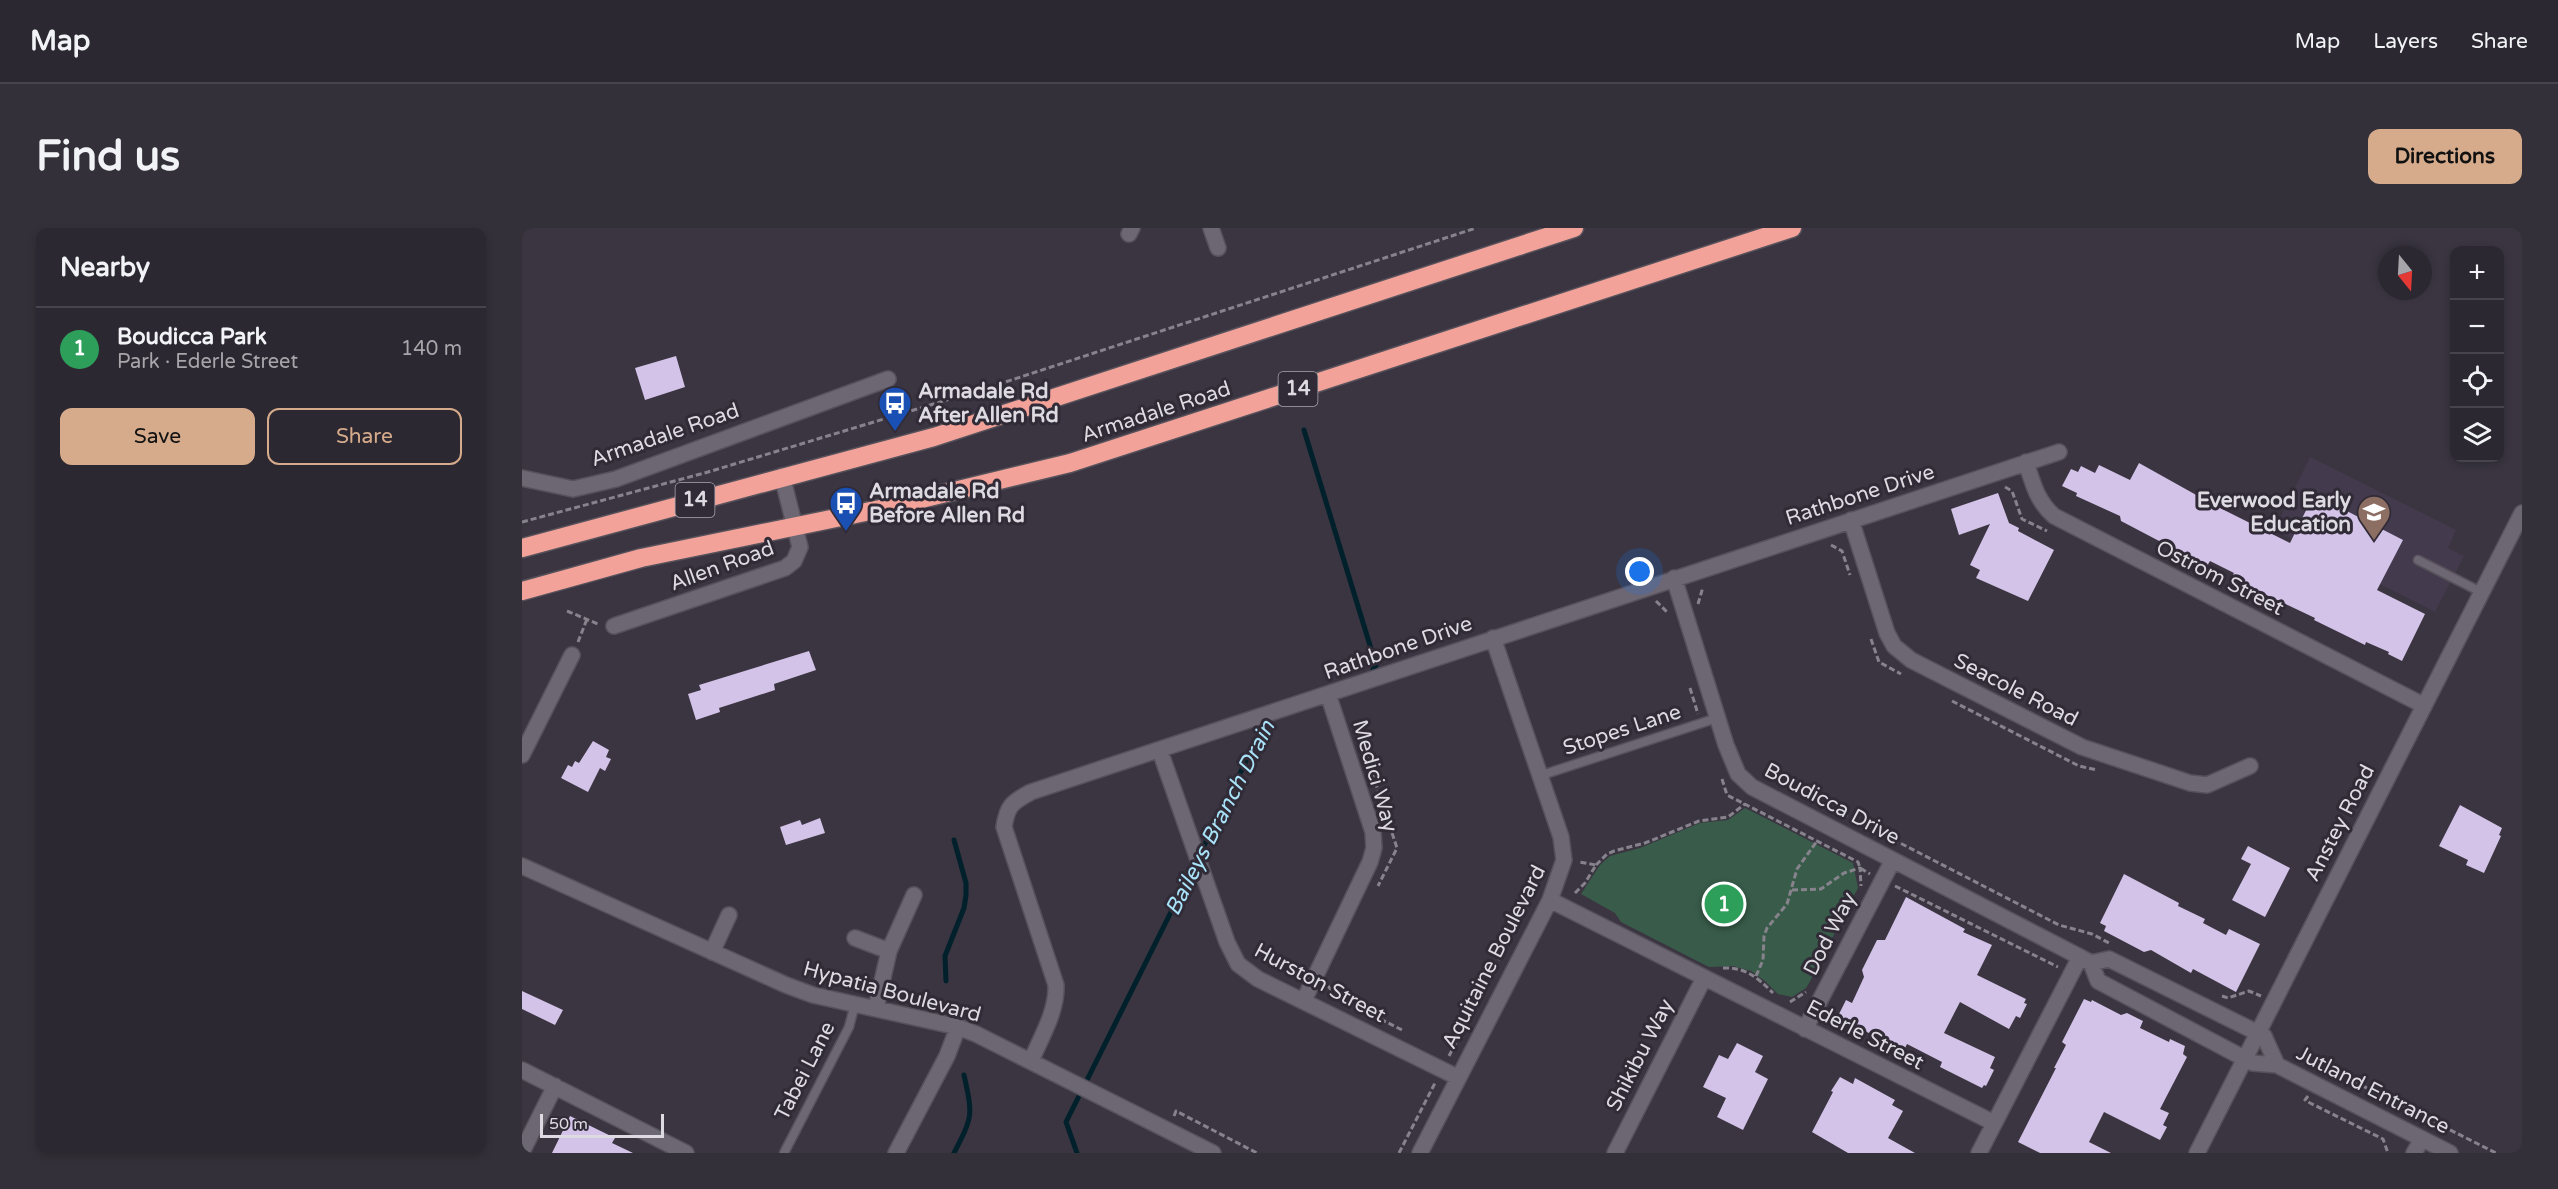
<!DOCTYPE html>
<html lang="en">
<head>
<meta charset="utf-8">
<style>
  body { margin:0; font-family:"Varela Round",sans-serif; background:#343039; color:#f1f3f6 }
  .controls { position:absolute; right:18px; top:18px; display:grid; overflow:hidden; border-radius:12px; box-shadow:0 3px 9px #0003 }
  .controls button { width:54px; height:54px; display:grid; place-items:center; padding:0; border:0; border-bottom:2px solid #48444d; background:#2c2831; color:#f1f3f6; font:30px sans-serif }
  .compass { position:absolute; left:1856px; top:18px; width:54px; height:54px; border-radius:50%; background:#2c2831; box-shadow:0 3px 9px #0003; rotate:162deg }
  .scale { position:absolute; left:18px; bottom:15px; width:124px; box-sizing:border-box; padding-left:6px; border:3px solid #dedae2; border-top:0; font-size:16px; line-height:21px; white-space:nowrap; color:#dedae2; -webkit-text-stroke:4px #302b36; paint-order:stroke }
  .you { position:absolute; left:1118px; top:344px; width:21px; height:21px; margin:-15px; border:4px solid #fff; border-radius:50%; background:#1a73e8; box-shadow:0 0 0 9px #1a73e833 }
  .badge { display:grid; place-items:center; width:39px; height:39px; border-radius:50%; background:#d6ab8b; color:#fff; font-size:20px; font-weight:700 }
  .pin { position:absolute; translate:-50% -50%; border:3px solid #fff; box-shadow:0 2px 6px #0006 }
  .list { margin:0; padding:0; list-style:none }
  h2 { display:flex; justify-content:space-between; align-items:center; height:78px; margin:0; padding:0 24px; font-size:26px }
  h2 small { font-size:20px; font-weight:400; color:#a6a6ab }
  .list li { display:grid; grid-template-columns:39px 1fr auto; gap:18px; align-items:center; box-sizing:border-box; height:84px; padding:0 24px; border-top:2px solid #48444d }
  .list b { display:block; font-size:22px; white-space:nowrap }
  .list p { margin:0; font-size:20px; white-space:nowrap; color:#a6a6ab }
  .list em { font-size:20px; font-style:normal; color:#a6a6ab }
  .actions { display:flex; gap:12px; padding:18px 24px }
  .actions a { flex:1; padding:14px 0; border:2px solid #d6ab8b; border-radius:12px; text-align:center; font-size:21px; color:#d6ab8b }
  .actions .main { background:#d6ab8b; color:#111 }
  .icon { flex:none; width:33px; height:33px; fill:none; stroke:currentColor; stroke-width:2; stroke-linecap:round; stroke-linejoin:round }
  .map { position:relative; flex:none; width:2000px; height:925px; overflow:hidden; border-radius:12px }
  header { display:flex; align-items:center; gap:36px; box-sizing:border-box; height:84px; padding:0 30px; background:#2c2831; border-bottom:2px solid #48444d }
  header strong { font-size:28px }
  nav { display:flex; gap:33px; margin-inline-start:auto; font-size:21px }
  .intro { display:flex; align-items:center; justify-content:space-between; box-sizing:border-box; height:144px; padding:0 36px }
  h1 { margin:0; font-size:42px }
  .button { padding:15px 27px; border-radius:12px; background:#d6ab8b; color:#111; font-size:21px; font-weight:700 }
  main { display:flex; gap:36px; padding:0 36px }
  aside { flex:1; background:#2c2831; border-radius:12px; box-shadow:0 3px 9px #0003 }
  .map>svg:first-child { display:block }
  .built { fill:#433b4d }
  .green { fill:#395c4a }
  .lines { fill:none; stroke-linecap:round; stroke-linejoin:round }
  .stream { stroke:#00212b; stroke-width:5 }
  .building { fill:#d3c3e8 }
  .lane-casing { stroke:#56515b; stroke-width:11 }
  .street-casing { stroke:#56515b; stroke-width:18 }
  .secondary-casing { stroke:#56515b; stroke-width:18 }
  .highway-casing { stroke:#56515b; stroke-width:21 }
  .path { stroke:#87838d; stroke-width:3; stroke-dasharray:6 3; stroke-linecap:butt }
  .lane { stroke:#6d6774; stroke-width:8 }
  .street { stroke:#6d6774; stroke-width:15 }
  .secondary { stroke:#6d6774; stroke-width:15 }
  .highway { stroke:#f2a298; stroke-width:18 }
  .labels { text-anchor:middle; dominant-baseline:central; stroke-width:6; stroke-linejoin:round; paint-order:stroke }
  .shield { fill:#302b36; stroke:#aaa6ae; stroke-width:1.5 }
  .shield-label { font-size:20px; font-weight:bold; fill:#dedae2 }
  .poi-label { font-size:21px; font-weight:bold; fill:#dedae2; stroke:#302b36; text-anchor:start }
  .street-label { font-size:21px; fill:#dedae2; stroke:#302b36 }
  .water-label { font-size:22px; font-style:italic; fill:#a9e3f9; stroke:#302b36 }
</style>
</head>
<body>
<header>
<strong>Map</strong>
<nav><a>Map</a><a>Layers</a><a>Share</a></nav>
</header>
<div class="intro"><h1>Find us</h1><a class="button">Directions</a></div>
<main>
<aside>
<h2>Nearby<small></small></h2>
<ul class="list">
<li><span class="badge" style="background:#2e9e5b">1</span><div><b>Boudicca Park</b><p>Park · Ederle Street</p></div><em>140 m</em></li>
</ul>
<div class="actions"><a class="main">Save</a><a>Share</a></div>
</aside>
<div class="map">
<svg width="2000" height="925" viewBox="0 0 2000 925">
  <rect width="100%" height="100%" fill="#3a3541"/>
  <path class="built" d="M1788 229 1934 302 1926 320 1942 328 1913 384 1752 302Z"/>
  <path class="green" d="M1223 580 1331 635 1336 660 1287 755 1284 760 1270 769 1256 766 1243 753 1229 743 1211 738 1187 739 1099 694 1093 685 1059 666 1078 637 1088 628 1118 620 1178 595 1206 592Z"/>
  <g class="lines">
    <path class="stream" d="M782 202 854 437 847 449
      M678 626 746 489
      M424 753 423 728 442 680 444 667V655L432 612
      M432 925C451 888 451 888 442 847
      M555 925 544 894 674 634"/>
  </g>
  <path class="building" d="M154 128 163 159 123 172 113 140Z
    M1617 235 1694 278 1768 315 1792 266 1881 312 1855 362 1903 386 1880 433 1866 426 1867 424 1844 414 1843 417 1792 392 1793 390 1709 350 1712 345 1688 333 1685 338 1639 314 1599 293 1598 288 1554 268 1555 265 1540 258 1549 241 1556 244 1559 238 1573 245 1577 237 1608 252Z
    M1476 265 1487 295 1497 300 1496 303 1532 322 1506 373 1454 350 1458 342 1448 337 1468 296 1437 307 1429 281Z
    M287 423 294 442 252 456 253 462 197 480 198 484 174 492 166 466 179 462 177 457Z
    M71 513 87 522 84 529 89 531 83 543 78 540 66 564 39 550 46 537 50 539 53 533 57 535Z
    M1938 577 1980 600 1977 607 1979 608 1962 645 1944 637 1946 632 1917 618Z
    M298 590 303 605 264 617 258 599 278 592 280 597Z
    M1726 618 1768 640 1743 689 1710 672 1729 636 1719 631Z
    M1602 646 1657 675 1656 678 1683 691 1681 695 1704 707 1707 701 1738 716 1714 764 1671 741 1669 745 1629 722 1622 724 1582 703 1584 698 1578 695Z
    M1384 669 1443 701 1441 704 1470 717 1455 747 1504 771 1502 775 1505 776 1498 790 1494 788 1487 801 1438 774 1422 805 1473 829 1468 840 1472 842 1464 858 1462 857 1460 860 1418 839 1420 834 1385 816 1382 822 1318 791 1320 787 1317 786 1324 772 1330 775 1342 749 1340 742 1355 712H1363Z
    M0 763 41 782 33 797 0 781Z
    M1562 771 1569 774 1570 772 1599 787 1605 785 1621 793 1618 800 1647 814 1648 811 1663 818 1661 826 1665 829 1638 881 1647 885 1641 897 1645 899 1638 912 1582 884 1567 914 1589 925H1518L1496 914 1534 840H1532L1544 817 1540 814Z
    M1215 815 1241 828 1233 844 1246 851 1221 902 1195 889 1204 870 1181 859 1197 827 1206 831Z
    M1318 849 1331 856 1333 850 1373 872 1370 877 1381 883 1366 910 1393 925H1326L1290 904 1311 864 1309 863Z
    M48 888 93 910 90 915 111 925H30Z"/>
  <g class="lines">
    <defs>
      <path id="lane" d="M1896 332 1959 364
        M1017 548 1195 490
        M262 925 327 799 333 776"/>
      <path id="street" d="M689 0 696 20
        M607 6 610 0
        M1504 234C1511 256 1515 273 1532 288L1901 477
        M0 250 51 261 94 251 366 151
        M1329 292 1365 405 1372 418 1389 432 1560 519 1668 555 1685 557 1728 538
        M1152 350 1204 517 1216 546 1230 559 1558 729 1569 735 1576 753 1731 835 1755 837 1928 925
        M92 398 263 340 272 333 278 319 260 248
        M638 523 705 714 716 736 736 751 935 849
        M0 527 50 427
        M0 638 264 757 291 767 436 799 454 806 691 925
        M1028 672 1472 895
        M333 710 367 723
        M190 724 207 687
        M1569 735 1587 731 1742 808 1755 837
        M782 772 848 634 852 620 851 604 806 466
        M354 780 367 723 392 667
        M1283 801 1371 632
        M509 833C519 809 535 784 534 757L482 599C485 578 490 574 509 564L1537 224
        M0 842 164 925
        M0 924 33 858
        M374 925 425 828 436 799
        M898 925 1028 672 1042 632 1039 609 971 410
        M1093 925 1182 750
        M1457 925 1558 729
        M1892 925 1900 911"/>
      <path id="secondary" d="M1675 925 2000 285"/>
      <path id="highway" d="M0 320 412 209 1052 0
        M0 363 119 330 358 281 548 235 1270 0"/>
    </defs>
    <use href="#lane" class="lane-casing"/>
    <use href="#street" class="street-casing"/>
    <use href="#secondary" class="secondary-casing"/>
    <use href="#highway" class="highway-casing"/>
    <path class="path" d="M1483 259 1490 263 1500 291 1525 303
      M0 294 186 244 468 159 954 0
      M1309 317 1320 323 1328 347
      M1134 373 1146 385
      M1176 376 1181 359
      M45 383 76 396
      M1349 411 1357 434 1379 446
      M56 414 65 391
      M1168 460 1176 486
      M1430 473 1557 538 1575 542
      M839 511 875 620 856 658
      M1200 551 1205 567 1336 634 1338 640 1348 646
      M1264 557 1351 601
      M1349 605 1351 601 1537 697 1570 706 1589 716
      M1074 637 1085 626 1092 623 1123 615 1177 593 1206 589 1223 576
      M1373 658 1536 739
      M1270 662 1299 661 1322 645 1338 640 1339 658
      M1053 665 1063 655 1074 637 1057 634
      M1201 740C1224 739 1236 750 1251 765
      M1234 748 1241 732 1242 708 1245 700 1265 676 1275 641 1295 613
      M806 758 815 769 882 803
      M1700 768 1706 770 1727 763 1739 768
      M1268 774 1284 764
      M927 828 1016 655
      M1795 842 1797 836 1974 925
      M1786 868 1783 872 1788 875 1861 911 1866 925
      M652 888 654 883 735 925
      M877 925 913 855"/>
    <use href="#lane" class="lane"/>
    <use href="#street" class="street"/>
    <use href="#secondary" class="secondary"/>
    <use href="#highway" class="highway"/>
  </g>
  <defs>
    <symbol id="bus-pin" viewBox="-11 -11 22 30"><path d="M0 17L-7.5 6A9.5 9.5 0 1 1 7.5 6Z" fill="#1a4fb4" stroke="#302b36"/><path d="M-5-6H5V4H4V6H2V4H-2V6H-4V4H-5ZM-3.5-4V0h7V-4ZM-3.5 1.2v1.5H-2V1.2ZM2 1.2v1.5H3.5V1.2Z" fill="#fff"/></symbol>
    <symbol id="school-pin" viewBox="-11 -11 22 30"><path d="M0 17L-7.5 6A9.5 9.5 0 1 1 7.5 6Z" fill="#8d6e63" stroke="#302b36"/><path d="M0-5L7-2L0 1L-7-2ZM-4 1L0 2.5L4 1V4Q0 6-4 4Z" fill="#fff"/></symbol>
  </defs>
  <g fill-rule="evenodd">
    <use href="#bus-pin" x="354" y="156" width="38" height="52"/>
    <use href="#bus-pin" x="305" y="256" width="38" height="52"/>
    <use href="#school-pin" x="1833" y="265" width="38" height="52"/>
  </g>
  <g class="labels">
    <g class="shield">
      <rect x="756.5" y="144" width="39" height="34" rx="4.5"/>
      <rect x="153.5" y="255" width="39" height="34" rx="4.5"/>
    </g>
    <g class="shield-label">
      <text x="776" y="161">14</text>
      <text x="173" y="272">14</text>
    </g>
    <g class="poi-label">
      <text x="396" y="163">Armadale Rd<tspan x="396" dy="24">After Allen Rd</tspan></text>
      <text x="347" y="263">Armadale Rd<tspan x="347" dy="24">Before Allen Rd</tspan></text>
      <text x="1829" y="272" text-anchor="end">Everwood Early<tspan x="1829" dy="24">Education</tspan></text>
    </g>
    <g class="street-label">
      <text transform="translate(634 184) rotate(-18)">Armadale Road</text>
      <text transform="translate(143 207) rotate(-19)">Armadale Road</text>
      <text transform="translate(1338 267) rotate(-18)">Rathbone Drive</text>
      <text transform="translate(200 338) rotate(-20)">Allen Road</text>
      <text transform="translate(1698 350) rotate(27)">Ostrom Street</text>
      <text transform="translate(876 420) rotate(-19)">Rathbone Drive</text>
      <text transform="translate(1494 462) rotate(27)">Seacole Road</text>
      <text transform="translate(1100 502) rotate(-18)">Stopes Lane</text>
      <text transform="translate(853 548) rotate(74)">Medici Way</text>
      <text transform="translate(1310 576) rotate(28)">Boudicca Drive</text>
      <text transform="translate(1818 595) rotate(-63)">Anstey Road</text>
      <text transform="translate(1308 706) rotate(-63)">Dod Way</text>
      <text transform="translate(972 729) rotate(-63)">Aquitaine Boulevard</text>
      <text transform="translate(798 755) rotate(28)">Hurston Street</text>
      <text transform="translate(370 764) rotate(15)">Hypatia Boulevard</text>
      <text transform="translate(1343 807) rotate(27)">Ederle Street</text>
      <text transform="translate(1118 827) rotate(-63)">Shikibu Way</text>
      <text transform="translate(283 843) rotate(-63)">Tabei Lane</text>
      <text transform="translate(1851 862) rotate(27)">Jutland Entrance</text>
    </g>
    <g class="water-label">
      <text transform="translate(698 590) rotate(-63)">Baileys Branch Drain</text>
    </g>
  </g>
</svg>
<div class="controls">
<button>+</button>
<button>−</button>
<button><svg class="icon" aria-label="locate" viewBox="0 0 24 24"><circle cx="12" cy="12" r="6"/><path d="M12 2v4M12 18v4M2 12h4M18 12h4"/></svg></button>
<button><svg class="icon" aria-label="layers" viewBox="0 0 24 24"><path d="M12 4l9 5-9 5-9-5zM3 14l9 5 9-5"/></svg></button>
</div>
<svg class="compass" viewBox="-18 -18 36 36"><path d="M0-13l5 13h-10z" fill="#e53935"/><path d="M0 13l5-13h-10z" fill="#a6a6ab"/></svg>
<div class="scale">50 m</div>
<div class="you"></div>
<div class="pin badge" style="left:1202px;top:676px;background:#2e9e5b">1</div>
</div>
</main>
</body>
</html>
